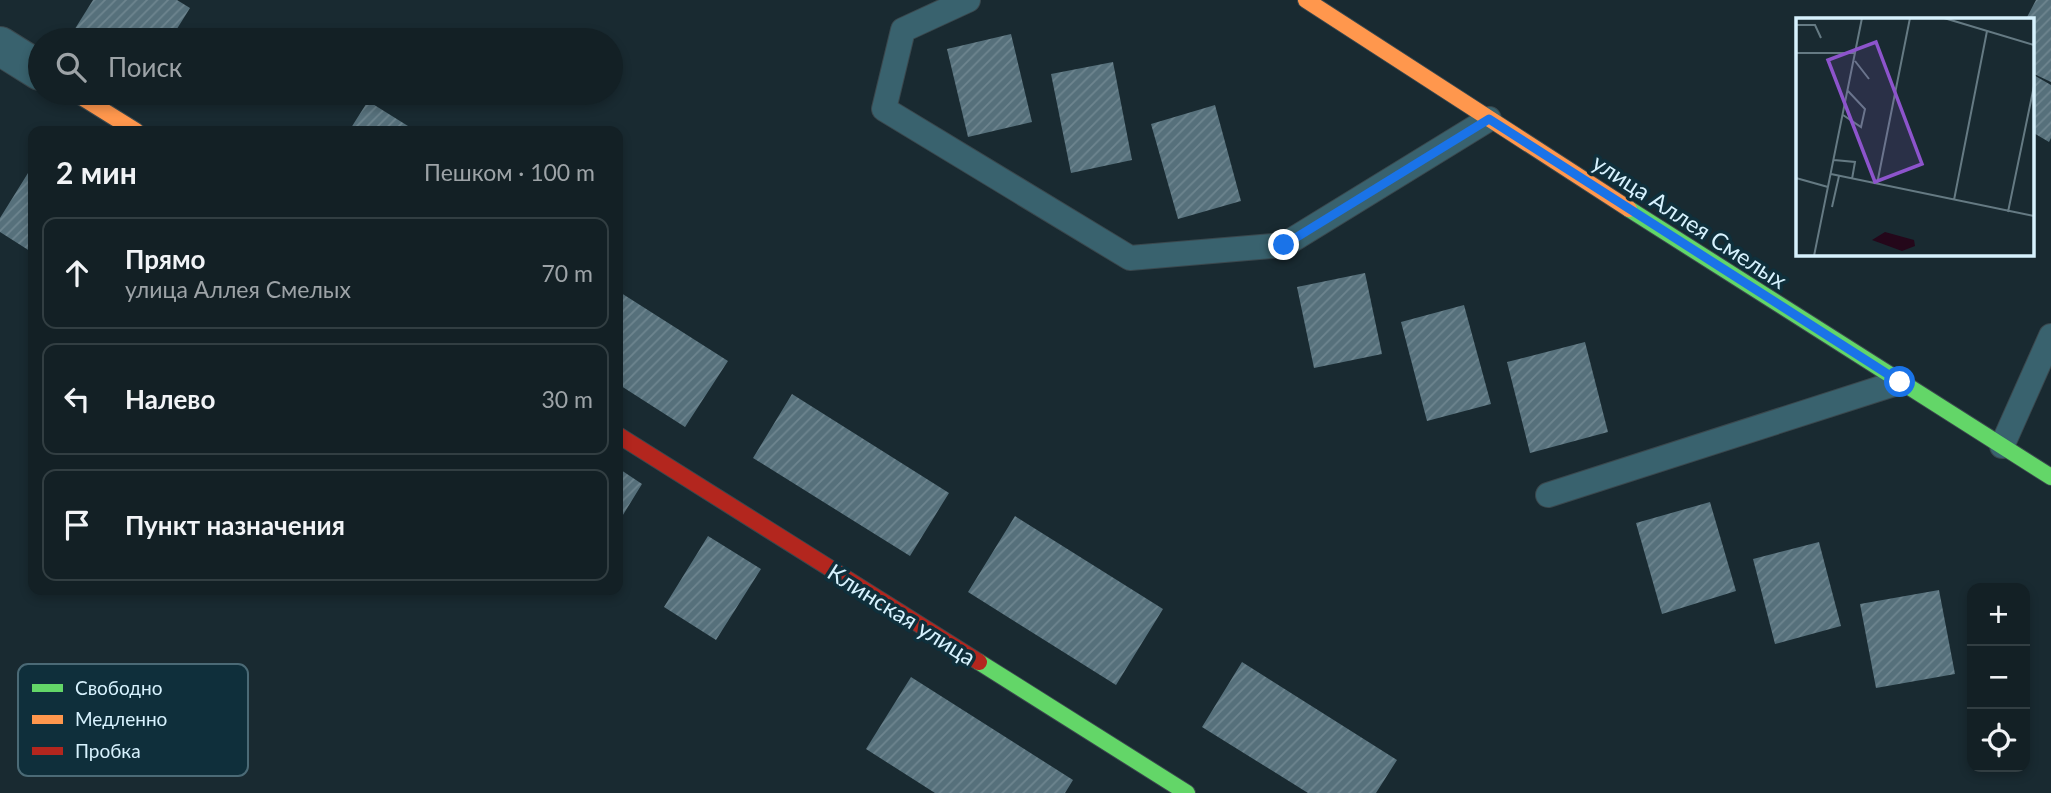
<!DOCTYPE html>
<html lang="ru">
<head>
<meta charset="utf-8">
<style>
  body { margin:0; font-family:Lato,sans-serif; background:#1c282d; color:#f1f3f6 }
  .controls { position:absolute; right:21px; bottom:21px; display:grid; overflow:hidden; border-radius:14px; box-shadow:0 4px 10px #0003 }
  .controls button { width:63px; height:63px; display:grid; place-items:center; padding:0; border:0; border-bottom:2px solid #323e42; background:#132025; color:#f1f3f6; font:35px sans-serif }
  .stop { position:absolute; width:21px; height:21px; margin:-16px; border:5px solid #1a73e8; border-radius:50%; background:#fff }
  .stop.end { background:#1a73e8; border-color:#fff; box-shadow:0 2px 7px #0008 }
  .list { margin:0; padding:0; list-style:none }
  h2 { display:flex; justify-content:space-between; align-items:center; height:91px; margin:0; padding:0 28px; font-size:30px }
  h2 small { font-size:23px; font-weight:400; color:#9da3a7 }
  .list li { display:grid; grid-template-columns:46px 1fr auto; gap:21px; align-items:center; box-sizing:border-box; height:112px; margin:0 14px 14px; padding:0 14px; border:2px solid #323e42; border-radius:14px }
  .list b { display:block; font-size:26px; white-space:nowrap }
  .list p { margin:0; font-size:23px; white-space:nowrap; color:#9da3a7 }
  .list em { font-size:23px; font-style:normal; color:#9da3a7 }
  .icon { flex:none; width:38px; height:38px; fill:none; stroke:currentColor; stroke-width:2; stroke-linecap:round; stroke-linejoin:round }
  .map { position:relative; flex:none; width:2051px; height:793px; overflow:hidden }
  .search { position:absolute; background:#132025; box-shadow:0 4px 10px #0003; left:28px; top:28px; width:595px; height:77px; display:flex; align-items:center; gap:18px; box-sizing:border-box; padding:0 24px; border-radius:38px; color:#9da3a7; font-size:26px }
  .panel { position:absolute; background:#132025; box-shadow:0 4px 10px #0003; left:28px; top:126px; width:595px; height:469px; border-radius:14px }
  .map>svg:first-child { display:block }
  .building { fill:url(#building-hatch) }
  .lines { fill:none; stroke-linecap:round; stroke-linejoin:round }
  .lane-casing { stroke:#3a484e; stroke-width:26 }
  .street-casing { stroke:#3a484e; stroke-width:40 }
  .fast-casing { stroke:#3a484e; stroke-width:18 }
  .slow-casing { stroke:#3a484e; stroke-width:18 }
  .jam-casing { stroke:#3a484e; stroke-width:18 }
  .lane { stroke:#39626e; stroke-width:24 }
  .street { stroke:#39626e; stroke-width:38 }
  .fast { stroke:#63d668; stroke-width:16 }
  .slow { stroke:#ff974d; stroke-width:16 }
  .jam { stroke:#b3261e; stroke-width:16 }
  .route { stroke:#1a73e8; stroke-width:9 }
  .labels { text-anchor:middle; dominant-baseline:central; stroke-width:7; stroke-linejoin:round; paint-order:stroke }
  .street-label { font-size:23px; fill:#d7f2fe; stroke:#0f2f3b }
  .inset-road { fill:none; stroke:#657a83; stroke-width:2 }
  .view { fill:#8d54cc; fill-opacity:0.15; stroke:#8d54cc; stroke-width:3.5 }
  .inset-edge { fill:none; stroke:#d7f2fe; stroke-width:3.5 }
  .key { fill:#0f2f3b; stroke:#4b6a76; stroke-width:2 }
  .key-label { font-size:19px; fill:#d7f2fe }
</style>
</head>
<body>
<div class="map">
<svg width="2051" height="793" viewBox="0 0 2051 793">
  <defs>
    <pattern id="building-hatch" width="6" height="6" patternUnits="userSpaceOnUse" patternTransform="scale(1.75)"><rect width="6" height="6" fill="#56707b"/><path d="M-1 1l2-2M0 6l6-6M5 7l2-2" fill="none" stroke="#6e858f"/></pattern>
  </defs>
  <rect width="100%" height="100%" fill="#192a31"/>
  <path class="building" d="M93 0H177L190 8 170 40H68Z
    M2036 0H2051V82L2032 73V19H2026Z
    M1011 34 1032 122 968 137 947 49Z
    M1113 62 1132 160 1071 173 1051 74Z
    M2032 74 2051 85V138L2049 142 2032 132Z
    M368 101 416 131H349Z
    M1215 105 1241 201 1178 219 1151 124Z
    M33 165V253L0 232V218Z
    M1365 273 1382 354 1314 368 1297 287Z
    M618 291 728 361 685 427 618 384Z
    M1464 305 1491 404 1427 421 1401 322Z
    M1585 342 1608 432 1530 453 1507 362Z
    M792 394 949 493 910 556 753 458Z
    M618 468 642 484 618 523Z
    M1710 502 1736 591 1662 614 1636 523Z
    M1015 516 1163 609 1116 685 968 592Z
    M708 536 761 569 716 640 664 607Z
    M1819 542 1841 626 1775 644 1753 559Z
    M1939 590 1955 674 1876 688 1860 604Z
    M1242 662 1397 760 1376 793H1308L1202 727Z
    M911 677 1073 780 1065 793H935L866 749Z"/>
  <g class="lines">
    <defs>
      <path id="lane" d="M968 0 903 30 884 109 1130 258 1284 245 1489 119
        M2002 446 2051 336
        M1548 495 1900 382"/>
      <path id="street" d="M0 46 40 71"/>
      <path id="fast" d="M1629 209 2051 477
        M979 662 1187 793"/>
      <path id="slow" d="M1306 0 1629 209
        M75 93 136 131"/>
      <path id="jam" d="M618 435 979 662"/>
    </defs>
    <use href="#lane" class="lane-casing"/>
    <use href="#street" class="street-casing"/>
    <use href="#fast" class="fast-casing"/>
    <use href="#slow" class="slow-casing"/>
    <use href="#jam" class="jam-casing"/>
    <use href="#lane" class="lane"/>
    <use href="#street" class="street"/>
    <use href="#fast" class="fast"/>
    <use href="#slow" class="slow"/>
    <use href="#jam" class="jam"/>
  </g>
  <g class="lines">
    <path class="route" d="M1284 245 1489 119 1900 382"/>
  </g>
  <g class="labels">
    <g class="street-label">
      <text transform="translate(1690 221) rotate(33)">улица Аллея Смелых</text>
      <text transform="translate(902 614) rotate(32)">Клинская улица</text>
    </g>
  </g>
  <g transform="translate(1796 18)">
    <rect width="238" height="238" fill="#192a31"/>
    <path d="M89 214 118 222 119 228 106 233 76 222Z" fill="#24071a"/>
    <path class="inset-road" d="M148 0 238 27M0 7H19L25 20M0 35H59M59 43 73 61M47 97 65 109 69 91 52 73M38 142 59 144 56 161M35 156 238 198M0 160 32 169M81 166 114 0M158 182 191 13M36 189 43 158M212 194 238 68M18 238 66 0"/>
    <path class="view" d="M80 24 126 146 79 164 32 42Z"/>
    <rect width="238" height="238" class="inset-edge"/>
  </g>
  <rect x="18" y="664" width="230" height="112" rx="10" class="key"/>
  <rect x="32" y="684" width="31" height="8" fill="#63d668"/>
  <rect x="32" y="715" width="31" height="9" fill="#ff974d"/>
  <rect x="32" y="747" width="31" height="8" fill="#b3261e"/>
  <g class="key-label">
    <text x="75" y="695">Свободно</text>
    <text x="75" y="726">Медленно</text>
    <text x="75" y="758">Пробка</text>
  </g>
</svg>
<div class="controls">
<button>+</button>
<button>−</button>
<button><svg class="icon" aria-label="locate" viewBox="0 0 24 24"><circle cx="12" cy="12" r="6"/><path d="M12 2v4M12 18v4M2 12h4M18 12h4"/></svg></button>
</div>
<div class="stop" style="left:1900px;top:382px"></div>
<div class="stop end" style="left:1284px;top:245px"></div>
<div class="search"><svg class="icon" aria-label="search" viewBox="0 0 24 24"><circle cx="10" cy="10" r="6"/><path d="M15 15l6 6"/></svg>Поиск</div>
<section class="panel">
<h2>2 мин<small>Пешком · 100 m</small></h2>
<ul class="list">
<li><svg class="icon" aria-label="ahead" viewBox="0 0 24 24"><path d="M12 20V5M6 11l6-6 6 6"/></svg><div><b>Прямо</b><p>улица Аллея Смелых</p></div><em>70 m</em></li>
<li><svg class="icon" aria-label="left" viewBox="0 0 24 24"><path d="M17 20v-9H6M10 6l-5 5 5 5"/></svg><div><b>Налево</b></div><em>30 m</em></li>
<li><svg class="icon" aria-label="arrive" viewBox="0 0 24 24"><path d="M6 21V4h12l-3 4 3 4H6"/></svg><div><b>Пункт назначения</b></div></li>
</ul>
</section>
</div>
</body>
</html>
